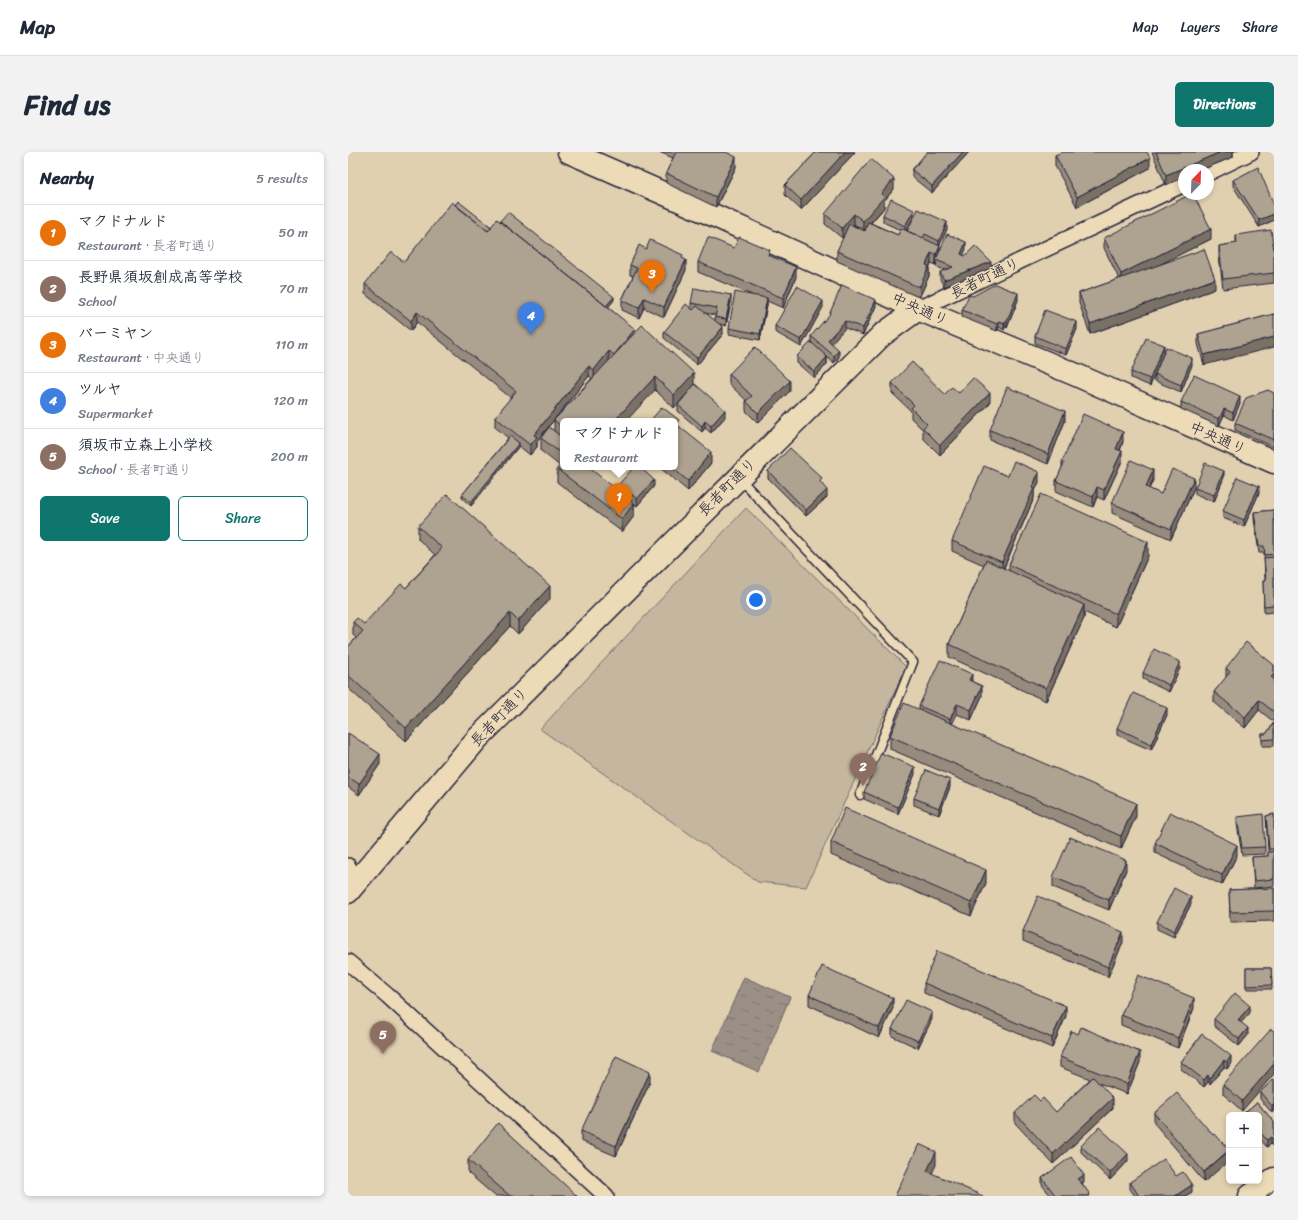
<!DOCTYPE html>
<html lang="en">
<head>
<meta charset="utf-8">
<style>
  body { margin:0; font-family:Sriracha,"Klee One",sans-serif; background:#f2f2f3; color:#1f2937 }
  .controls { position:absolute; right:12px; bottom:12px; display:grid; overflow:hidden; border-radius:6px; box-shadow:0 2px 6px #0003 }
  .controls button { width:36px; height:36px; display:grid; place-items:center; padding:0; border:0; border-bottom:1px solid #e0e1e3; background:#fff; color:#1f2937; font:20px sans-serif }
  .compass { position:absolute; left:830px; top:12px; width:36px; height:36px; border-radius:50%; background:#fff; box-shadow:0 2px 6px #0003; rotate:23deg }
  .you { position:absolute; left:408px; top:448px; width:14px; height:14px; margin:-10px; border:3px solid #fff; border-radius:50%; background:#1a73e8; box-shadow:0 0 0 6px #1a73e833 }
  .badge { display:grid; place-items:center; width:26px; height:26px; border-radius:50%; background:#0f766e; color:#fff; font-size:13px; font-weight:700 }
  .pin { position:absolute; translate:-50% -33px; filter:drop-shadow(0 1px 2px #0008) }
  .pin::after { content:''; position:absolute; top:21px; width:14px; height:12px; background:inherit; clip-path:polygon(0 0,100% 0,50% 100%) }
  .popup { position:absolute; left:212px; top:266px; width:118px; height:52px; box-sizing:border-box; display:grid; place-content:center; border-radius:6px; background:#fff; filter:drop-shadow(0 1px 3px #0005); font-size:13px; white-space:nowrap; color:#747a83 }
  .popup b { font-size:15px; color:#1f2937 }
  .popup::after { content:''; position:absolute; left:50%; top:100%; margin-left:-8px; border:8px solid transparent; border-top-color:#fff }
  .list { margin:0; padding:0; list-style:none }
  h2 { display:flex; justify-content:space-between; align-items:center; height:52px; margin:0; padding:0 16px; font-size:17px }
  h2 small { font-size:13px; font-weight:400; color:#747a83 }
  .list li { display:grid; grid-template-columns:26px 1fr auto; gap:12px; align-items:center; box-sizing:border-box; height:56px; padding:0 16px; border-top:1px solid #e0e1e3 }
  .list b { display:block; font-size:15px; white-space:nowrap }
  .list p { margin:0; font-size:13px; white-space:nowrap; color:#747a83 }
  .list em { font-size:13px; font-style:normal; color:#747a83 }
  .actions { display:flex; gap:8px; padding:12px 16px }
  .actions a { flex:1; padding:9px 0; border:1px solid #0f766e; border-radius:6px; text-align:center; font-size:14px; color:#0f766e }
  .actions .main { background:#0f766e; color:#fff }
  .map { position:relative; flex:none; width:926px; height:1044px; overflow:hidden; border-radius:6px }
  header { display:flex; align-items:center; gap:24px; box-sizing:border-box; height:56px; padding:0 20px; background:#fff; border-bottom:1px solid #e0e1e3 }
  header strong { font-size:19px }
  nav { display:flex; gap:22px; margin-inline-start:auto; font-size:14px }
  .intro { display:flex; align-items:center; justify-content:space-between; box-sizing:border-box; height:96px; padding:0 24px }
  h1 { margin:0; font-size:28px }
  .button { padding:10px 18px; border-radius:6px; background:#0f766e; color:#fff; font-size:14px; font-weight:700 }
  main { display:flex; gap:24px; padding:0 24px }
  aside { flex:1; background:#fff; border-radius:6px; box-shadow:0 2px 6px #0003 }
  .map>svg:first-child { display:block }
  .green { fill:#c5b69f; stroke:#746c6d }
  .water { fill:url(#water-ripples); stroke:#6b6467 }
  .lines { fill:none; stroke-linecap:round; stroke-linejoin:round }
  .lane-casing { stroke:#22223b; stroke-width:11 }
  .street-casing { stroke:#22223b; stroke-width:18 }
  .secondary-casing { stroke:#22223b; stroke-width:25 }
  .highway-casing { stroke:#22223b; stroke-width:25 }
  .lane { stroke:#eddbb8; stroke-width:8 }
  .street { stroke:#eddbb8; stroke-width:15 }
  .secondary { stroke:#eddbb8; stroke-width:22 }
  .highway { stroke:#eddbb8; stroke-width:22 }
  .wall { fill:#968b7d; stroke:#22223b; fill-rule:evenodd }
  .shaded-wall { fill:#7a7166; stroke:#22223b }
  .building { fill:#aea291; stroke:#22223b }
  .labels { text-anchor:middle; dominant-baseline:central; stroke-width:3; stroke-linejoin:round; paint-order:stroke }
  .street-label { font-size:15px; fill:#22223b; stroke:#eddbb8 }
</style>
</head>
<body>
<header>
<strong>Map</strong>
<nav><a>Map</a><a>Layers</a><a>Share</a></nav>
</header>
<div class="intro"><h1>Find us</h1><a class="button">Directions</a></div>
<main>
<aside>
<h2>Nearby<small>5 results</small></h2>
<ul class="list">
<li><span class="badge" style="background:#e8710a">1</span><div><b>マクドナルド</b><p>Restaurant · 長者町通り</p></div><em>50 m</em></li>
<li><span class="badge" style="background:#8d6e63">2</span><div><b>長野県須坂創成高等学校</b><p>School</p></div><em>70 m</em></li>
<li><span class="badge" style="background:#e8710a">3</span><div><b>バーミヤン</b><p>Restaurant · 中央通り</p></div><em>110 m</em></li>
<li><span class="badge" style="background:#3f7fe0">4</span><div><b>ツルヤ</b><p>Supermarket</p></div><em>120 m</em></li>
<li><span class="badge" style="background:#8d6e63">5</span><div><b>須坂市立森上小学校</b><p>School · 長者町通り</p></div><em>200 m</em></li>
</ul>
<div class="actions"><a class="main">Save</a><a>Share</a></div>
</aside>
<div class="map">
<svg width="926" height="1044" viewBox="0 0 926 1044">
  <defs>
    <pattern id="water-ripples" width="26" height="14" patternUnits="userSpaceOnUse"><rect width="26" height="14" fill="#9b9085"/><path d="M2 4q2-2 4 0t4 0M15 11q2-2 4 0t4 0" fill="none" stroke="#7e756e"/></pattern>
  </defs>
  <rect width="100%" height="100%" fill="#e1d0b0"/>
  <filter id="ink" filterUnits="userSpaceOnUse"><feTurbulence type="fractalNoise" baseFrequency=".025" numOctaves="2"/><feDisplacementMap in="SourceGraphic" scale="8" xChannelSelector="R" yChannelSelector="G"/><feConvolveMatrix kernelMatrix="1 2 1 2 8 2 1 2 1" color-interpolation-filters="sRGB"/></filter>
  <g filter="url(#ink)">
    <path class="green" d="M398 356 558 515 458 735 410 730 192 577Z"/>
    <path class="water" d="M396 825 442 845 411 920 364 899Z"/>
    <g class="lines">
      <defs>
        <path id="lane" d="M392 327 565 510 512 643"/>
        <path id="street" d="M860 21 903 0
          M570 157 836 32
          M0 714 8 731
          M0 810 40 844 258 1044"/>
        <path id="secondary" d="M0 740 129 587 534 183 570 157"/>
        <path id="highway" d="M221 0 365 63 570 157 726 222 926 310
          M902 1044 926 1027"/>
      </defs>
      <use href="#lane" class="lane-casing"/>
      <use href="#street" class="street-casing"/>
      <use href="#secondary" class="secondary-casing"/>
      <use href="#highway" class="highway-casing"/>
      <use href="#lane" class="lane"/>
      <use href="#street" class="street"/>
      <use href="#secondary" class="secondary"/>
      <use href="#highway" class="highway"/>
    </g>
    <path class="wall" d="M311 0H378L388 15 368 55 318 31V21L325 6Z
      M468 0H507L453 58 437 43V33Z
      M579 0H621L584 41 564 25V18Z
      M804 0H885V5L853 18H836L818 33Z
      M707 3 802 16 729 55 707 14Z
      M885 28 926 53V68L911 75 885 34Z
      M546 37 536 49V56L523 71 550 83 552 78 535 70V63L566 65 558 79H559L599 77 591 94 592 100 618 97 615 103 643 116 596 135 592 127V120L597 118 588 115V111V113L583 111 581 117V124L572 144H568L489 109V99L496 85 494 86 477 72V62ZM506 72 512 76 505 73Z
      M107 53 266 148 260 155 287 180 346 221 326 256 307 238 215 269V315L276 342 271 338V332L306 334 289 354 286 352V364L274 380 209 330V317L212 314 193 299V286L206 279V268L189 289V295L182 303 171 294 123 354 114 346V343L160 286 147 275V265L163 246 69 170 63 179 17 142V132L56 110ZM241 224 244 226 207 267Z
      M888 83 926 99V131L875 137 871 104V94L888 91Z
      M756 86 863 87 810 113 867 137 742 182 731 151V141L771 127 756 96Z
      M386 96 422 104 448 125 435 156 419 149V153L412 188 381 182V176L404 143 350 120V110Z
      M298 97 335 107 338 118 316 165 296 156 291 166 274 158V148L285 124 282 123V113Z
      M625 144 670 148 659 176 657 175 656 178 651 175 649 179 614 165V158Z
      M383 150 378 174 372 172 375 182 349 213 316 186V180L343 156V151ZM357 161 367 163V169Z
      M528 154 515 183 497 176 483 191 491 205 486 211 479 205V212L466 226 449 211V204L463 190V184Z
      M475 155 453 195 427 180V174Z
      M926 162 856 213 850 192V182Z
      M729 177 718 203 687 191V184Z
      M816 200 802 234 783 226V220Z
      M844 213 833 240 807 229V222Z
      M381 222 442 239 410 271 398 259V249H399L381 232Z
      M544 231 597 242 611 241 642 251 592 303 575 286V278L563 266V259L544 241Z
      M926 241V295L887 278V271Z
      M833 250 892 251 885 268 876 263 871 274 833 257Z
      M330 253 377 265 363 281 357 276 354 280 330 259Z
      M717 269 700 312 642 288V278Z
      M331 274 363 311 340 339 311 315H327Z
      M775 290 772 299 774 309 756 348 749 345 745 355 708 339V329L714 316V310Z
      M420 319 474 332 479 345 458 364 420 326Z
      M660 324 691 330 686 341V346L656 416 661 419V413L800 404 768 475 736 460V466L698 549 601 505V492L636 413 604 399V389Z
      M876 325 866 350 847 342V336Z
      M805 328 801 337 813 342 846 336 823 387 764 361V351Z
      M911 341 896 375 875 366V359Z
      M926 358V460L916 461 915 429H917L916 401H911L906 367V360Z
      M70 374 202 447 170 482 162 474 58 589 0 536V495L8 486 5 483V470L16 472 58 436 87 403 70 387Z
      M926 513V570L911 558 897 576 866 550V540L878 526V516Z
      M832 516 821 540 795 527V521Z
      M624 530 634 544 623 568 609 562 604 572 788 664 773 697 542 597V584L571 557V554Z
      M819 563 803 598 769 583V576Z
      M926 570V594H914V582H918Z
      M0 581 32 612 11 643 0 635Z
      M567 622 550 662 516 647V640Z
      M602 635 591 663 566 653V646Z
      M926 662V734L906 736 904 705 920 704V700L918 664Z
      M889 665 917 695V702L894 703 889 672Z
      M483 690 638 731 623 764 483 703Z
      M807 691 889 703 874 733 807 701Z
      M778 718 761 758 705 735V725Z
      M926 736V769L882 770 881 738Z
      M843 752 826 785 809 777V770Z
      M675 779 775 790 760 825 675 789Z
      M898 816H923L924 837H898Z
      M576 831 718 864 704 896 576 841Z
      M461 843 545 856 531 886 461 853Z
      M846 856 830 896 773 873V863Z
      M902 861 893 870 900 883 891 894 866 874V867Z
      M584 867 570 896 544 884V877Z
      M926 879 894 959 875 942V932Z
      M854 882 883 911 879 917 876 915 862 932 860 930 856 935 833 917V910Z
      M712 905 792 910 779 942 751 931 765 956 705 1012 667 971V961L692 949 708 960 742 927 712 915Z
      M926 927V959L924 961 912 947V940Z
      M302 930 268 1004 233 989V979Z
      M909 950 926 970V994L925 995 923 992 919 995 911 986V963H896V961Z
      M806 961 865 983 856 1030 806 971Z
      M733 994 780 1009 762 1028 733 1000Z
      M120 1008 229 1044H147L120 1021Z
      M828 1024 844 1040 837 1044H787L782 1037V1030Z
      M694 1026 736 1030 734 1031 742 1044H703L694 1033Z"/>
    <path class="shaded-wall" d="M497 0H507L453 58V48Z
      M615 0H621L584 41V34Z
      M873 0H885V5L853 18H836V25L818 33V23Z
      M388 5V15L368 55V45Z
      M802 6V16L729 55V45Z
      M546 27V37L536 49V56L515 79V69L533 42Z
      M566 58V65L557 81V74Z
      M506 62V72L494 86V76Z
      M926 62V68L911 75V68Z
      M599 70V77L591 95V89Z
      M863 77V87L773 132V122Z
      M618 90V97L613 109V102Z
      M592 94V104L588 108V113V103Z
      M583 101V111L581 117V124L572 144V134L578 113Z
      M338 108V118L316 165V155Z
      M643 110V116L596 135V128Z
      M448 115V125L435 156V146Z
      M867 127V137L742 182V172Z
      M670 141V148L659 176V169Z
      M383 143V150L378 174V167Z
      M266 145V148L255 162V158Z
      M296 146V156L291 166V156Z
      M419 146V153L412 188V182Z
      M528 148V154L515 183V176Z
      M475 149V155L453 195V188Z
      M69 160V170L63 179V169Z
      M497 169V176L480 195V188Z
      M651 169V175L649 179V172Z
      M657 169V175L656 178V171Z
      M729 170V177L718 203V197Z
      M375 175V182L349 213V206Z
      M287 177V187L266 203Z
      M926 185V195L856 213V203Z
      M816 193V200L802 234V227Z
      M491 198V205L486 211V204Z
      M261 199V209L246 228V218Z
      M479 205V212L466 226V220Z
      M844 206V213L833 240V233Z
      M241 214V224L189 289V295L182 303V293L186 283Z
      M346 221V234L326 256V243Z
      M307 225V238L278 269H266Z
      M442 229V239L410 271V261Z
      M642 241V251L592 303V293Z
      M892 244V251L885 268V261Z
      M876 257V263L871 274V267Z
      M377 258V265L363 281V274Z
      M717 259V269L700 312V302Z
      M357 269V276L354 280V274Z
      M775 280V290L768 307V297Z
      M171 291V294L123 354V350Z
      M774 299V309L756 348V338Z
      M363 300V311L340 339V329Z
      M805 318V328L798 345V335Z
      M876 319V325L866 350V343Z
      M691 320V330L686 341V346L654 420V410Z
      M846 326V336L823 387V377Z
      M306 328V334L289 354V347Z
      M911 334V341L896 375V368Z
      M749 335V345L745 355V345Z
      M479 338V345L458 364V358Z
      M286 351V364L274 380V367Z
      M800 390V404L768 475V462Z
      M202 434V447L170 482V469Z
      M736 453V466L698 549V536Z
      M162 461V474L58 589V576Z
      M832 510V516L821 540V533Z
      M624 522V533L621 528Z
      M634 534V544L623 568V558Z
      M911 548V558L897 576V565Z
      M609 552V562L602 577V567Z
      M819 556V563L803 598V592Z
      M32 602V612L11 643V632Z
      M567 615V622L550 662V655Z
      M602 628V635L591 663V656Z
      M788 651V664L773 697V684Z
      M889 693V703L874 733V723Z
      M778 708V718L761 758V748Z
      M638 718V731L623 764V751Z
      M843 745V752L826 785V779Z
      M775 780V790L760 825V815Z
      M545 846V856L531 886V876Z
      M846 846V856L830 896V886Z
      M718 854V864L704 896V886Z
      M902 854V861L890 874V868Z
      M584 860V867L570 896V889Z
      M900 876V883L891 894V887Z
      M792 900V910L779 942V932Z
      M883 904V911L879 917V910Z
      M876 908V915L862 932V926Z
      M926 912V922L894 959V949Z
      M302 920V930L268 1004V994Z
      M860 923V930L856 935V928Z
      M765 946V956L705 1012V1002Z
      M926 953V959L924 961V954Z
      M923 985V992L919 995V988Z
      M881 999V1009L856 1030V1020Z
      M588 1000V1013L579 1032V1019Z
      M780 1002V1009L762 1028V1021Z
      M736 1023V1030L730 1033V1027Z
      M844 1033V1040L837 1044H827Z"/>
    <path class="building" d="M328 0H378L388 5 368 45 318 21Z
      M468 0H497L453 48 437 33Z
      M579 0H615L584 34 564 18Z
      M714 0H799L802 6 729 45 707 3Z
      M808 0H873L818 23Z
      M523 7 546 27 533 42 536 45 515 69 506 62 494 76 477 62Z
      M910 15 926 53V62L911 68 885 28Z
      M843 42H845L863 77 773 122 756 86Z
      M543 47 566 58 557 74 535 63Z
      M110 49 143 75 140 79 107 53Z
      M104 50 140 79 149 67 287 177 266 203 261 199 246 218 241 214 186 283 189 285 182 293 147 265 168 239 69 160 63 169 17 132 43 100 56 110Z
      M570 57 599 70 591 89 577 82 575 86 559 79Z
      M160 60 266 145 258 154 152 69Z
      M520 70 550 83 553 76 592 94 588 103 583 101 578 113 581 114 572 134H568L489 99 501 72 517 79Z
      M923 78 926 99V121L875 127 871 94 889 91 888 83Z
      M599 82 618 90 613 102 617 104 627 94 643 110 596 128 592 120 605 115 588 108Z
      M360 85 386 96 391 85 422 98 420 103 448 115 435 146 350 110Z
      M302 88 335 103 334 106 338 108 316 155 296 146 291 156 274 148 289 116 282 113 291 93 298 97Z
      M856 97 867 127 742 172 731 141Z
      M647 132 670 141 659 169H657L656 171 651 169 649 172 614 158 621 143 625 144Z
      M494 133 528 148 515 176 497 169 480 188 491 198 486 204 463 184 481 163Z
      M449 134 475 149 453 188 427 174Z
      M346 136 383 143 378 167 367 165 369 156 343 151Z
      M387 140 419 146 412 182 381 176Z
      M338 152 345 158 349 154 375 175 349 206 316 180Z
      M697 158 729 170 718 197 687 184Z
      M926 162V185L856 203 850 182Z
      M294 173 346 221 326 243 307 225 266 269H215V276L206 268Z
      M798 186 816 193 802 227 783 220Z
      M463 190 479 205 466 220 449 204Z
      M407 195 442 229 410 261 398 249 404 244 381 222Z
      M818 195 844 206 833 233 807 222Z
      M564 210 597 242 604 235 611 241 625 226 642 241 592 293 575 276 579 272 563 256 566 253 544 231Z
      M846 223 892 244 885 261 876 257 871 267 833 250Z
      M347 232 377 258 363 274 357 269 354 274 330 253Z
      M659 235 717 259 700 302 642 278Z
      M920 238 926 241V288L887 271 898 246Z
      M314 255 331 268 328 272 363 300 340 329 323 315H327V269H302Z
      M735 262 775 280 768 297 774 299 756 338 749 335 745 345 708 329 716 311 714 310Z
      M201 275 215 286V303L193 286Z
      M162 284 171 291 123 350 114 343Z
      M442 296 474 326 472 330 479 338 458 358 420 319Z
      M783 308 805 318 798 335 813 342 824 317 846 326 823 377 764 351Z
      M666 309 691 320 684 335 686 336 654 410 604 389 636 314 660 324Z
      M215 310V315H240L286 351 274 367 209 317Z
      M857 311 876 319 866 343 847 336Z
      M286 315H292L306 328 289 347 271 332Z
      M889 325 911 334 896 368 875 359Z
      M99 342 202 434 170 469 162 461 58 576 0 523V495L15 479 5 470 9 466 16 472 53 432 58 436 94 396 70 374Z
      M693 342 800 390 768 462 661 413Z
      M926 358V402L917 403 916 394H911L906 360Z
      M926 405V453L916 454 915 429H918L916 406Z
      M638 408 736 453 698 536 601 492Z
      M898 490 926 513V522L923 525 926 527V560L911 548 897 565 866 540 882 520 878 516Z
      M806 497 832 510 821 533 795 521Z
      M592 508 624 522 621 528 634 534 623 558 609 552 602 567 571 554Z
      M785 541 819 556 803 592 769 576Z
      M556 551 788 651 773 684 542 584Z
      M926 571V587L914 588V582H918Z
      M0 581 32 602 11 632 0 625Z
      M533 601 567 615 550 655 516 640Z
      M578 618 602 628 591 656 566 646Z
      M497 656 638 718 623 751 483 690Z
      M822 660 889 693 874 723 807 691Z
      M915 662 917 695 894 696 889 665Z
      M926 662V697H921L918 664Z
      M722 685 778 708 761 748 705 725Z
      M920 700H926V727L906 729 904 705 920 704Z
      M826 736 843 745 826 779 809 770Z
      M926 736V759L882 760 881 738Z
      M690 744 775 780 760 815 675 779Z
      M589 799 718 854 704 886 576 831Z
      M474 814 545 846 531 876 461 843Z
      M898 816H923L924 833 898 834Z
      M790 823 846 846 830 886 773 863Z
      M887 841 902 854 890 868 900 876 891 887 866 867Z
      M558 848 584 860 570 889 544 877Z
      M733 875 792 900 779 932 712 905 723 879 730 882Z
      M923 877 926 879V912L894 949 875 932Z
      M854 882 883 904 879 910 876 908 862 926 860 923 856 928 833 910Z
      M268 904 302 920 268 994 233 979Z
      M745 925 765 946 705 1002 667 961 686 943 692 949 695 946 708 960Z
      M926 927V953L924 954 912 940Z
      M829 941 865 983 867 982 881 998 856 1020 806 961Z
      M909 950 926 970V987L925 988 923 985 919 988 911 979V963H898L896 961Z
      M150 971 229 1044H162L120 1008Z
      M751 975 780 1002 762 1021 733 994Z
      M571 992 588 1000 579 1019 635 1044H547Z
      M723 1005 736 1023 730 1027 742 1042 739 1044H708L694 1026Z
      M816 1007 828 1024 835 1020 844 1033 827 1044H791L782 1030Z
      M926 1038V1044H918Z"/>
  </g>
  <g class="labels">
    <g class="street-label">
      <text transform="translate(637 126) rotate(-26)">長者町通り</text>
      <text transform="translate(572 157) rotate(24)">中央通り</text>
      <text transform="translate(870 286) rotate(24)">中央通り</text>
      <text transform="translate(379 335) rotate(-45)">長者町通り</text>
      <text transform="translate(151 565) rotate(-46)">長者町通り</text>
    </g>
  </g>
</svg>
<div class="controls">
<button>+</button>
<button>−</button>
</div>
<svg class="compass" viewBox="-18 -18 36 36"><path d="M0-13l5 13h-10z" fill="#e53935"/><path d="M0 13l5-13h-10z" fill="#747a83"/></svg>
<div class="you"></div>
<div class="pin badge" style="left:271px;top:364px;background:#e8710a">1</div>
<div class="popup"><b>マクドナルド</b>Restaurant</div>
<div class="pin badge" style="left:515px;top:634px;background:#8d6e63">2</div>
<div class="pin badge" style="left:304px;top:141px;background:#e8710a">3</div>
<div class="pin badge" style="left:183px;top:183px;background:#3f7fe0">4</div>
<div class="pin badge" style="left:35px;top:902px;background:#8d6e63">5</div>
</div>
</main>
</body>
</html>
